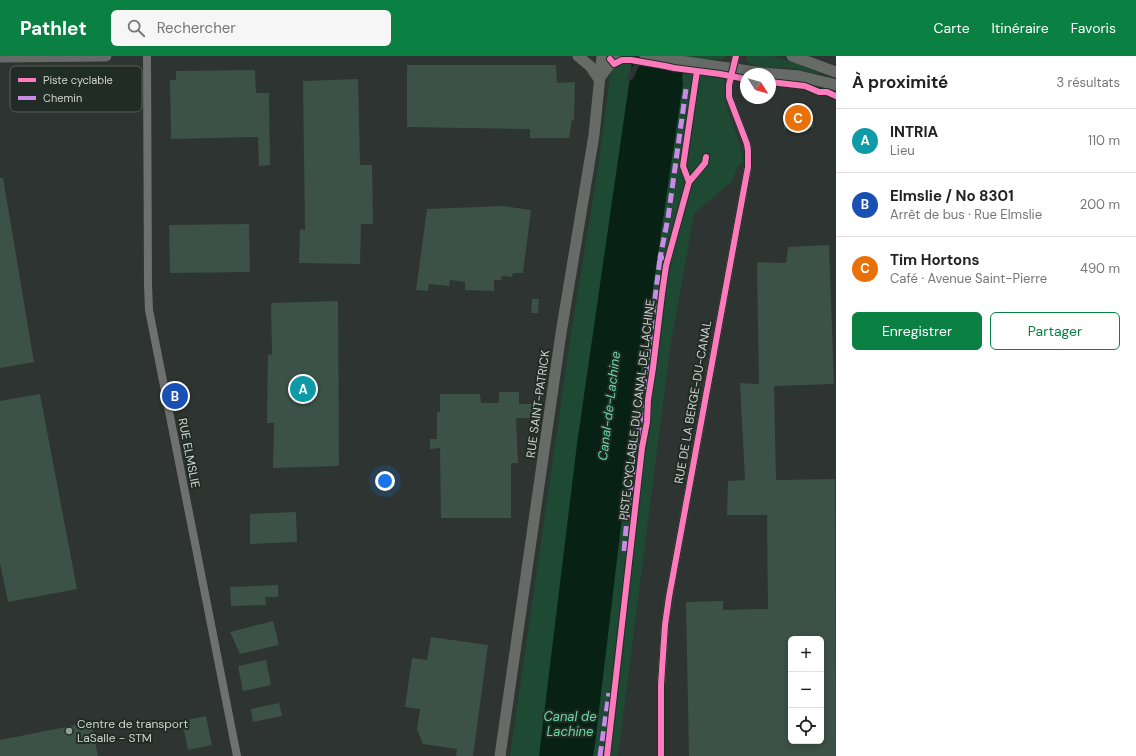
<!DOCTYPE html>
<html lang="fr">
<head>
<meta charset="utf-8">
<style>
  body { margin:0; font-family:"DM Sans",sans-serif; background:#f6f6f6; color:#222 }
  .controls { position:absolute; right:12px; bottom:12px; display:grid; overflow:hidden; border-radius:6px; box-shadow:0 2px 6px #0003 }
  .controls button { width:36px; height:36px; display:grid; place-items:center; padding:0; border:0; border-bottom:1px solid #e0e0e0; background:#fff; color:#222; font:20px sans-serif }
  .compass { position:absolute; left:740px; top:12px; width:36px; height:36px; border-radius:50%; background:#fff; box-shadow:0 2px 6px #0003; rotate:127deg }
  .you { position:absolute; left:385px; top:425px; width:14px; height:14px; margin:-10px; border:3px solid #fff; border-radius:50%; background:#1a73e8; box-shadow:0 0 0 6px #1a73e833 }
  .badge { display:grid; place-items:center; width:26px; height:26px; border-radius:50%; background:#0b8043; color:#fff; font-size:13px; font-weight:700 }
  .pin { position:absolute; translate:-50% -50%; border:2px solid #fff; box-shadow:0 1px 4px #0006 }
  .list { margin:0; padding:0; list-style:none }
  h2 { display:flex; justify-content:space-between; align-items:center; height:52px; margin:0; padding:0 16px; font-size:17px }
  h2 small { font-size:13px; font-weight:400; color:#767676 }
  .list li { display:grid; grid-template-columns:26px 1fr auto; gap:12px; align-items:center; box-sizing:border-box; height:64px; padding:0 16px; border-top:1px solid #e0e0e0 }
  .list b { display:block; font-size:15px; white-space:nowrap }
  .list p { margin:0; font-size:13px; white-space:nowrap; color:#767676 }
  .list em { font-size:13px; font-style:normal; color:#767676 }
  .actions { display:flex; gap:8px; padding:12px 16px }
  .actions a { flex:1; padding:9px 0; border:1px solid #0b8043; border-radius:6px; text-align:center; font-size:14px; color:#0b8043 }
  .actions .main { background:#0b8043; color:#fff }
  .icon { flex:none; width:22px; height:22px; fill:none; stroke:currentColor; stroke-width:2; stroke-linecap:round; stroke-linejoin:round }
  .map { position:relative; flex:none; width:836px; height:700px; overflow:hidden }
  header { display:flex; align-items:center; gap:24px; box-sizing:border-box; height:56px; padding:0 20px; background:#0b8043; color:#fff }
  header strong { font-size:19px }
  nav { display:flex; gap:22px; margin-inline-start:auto; font-size:14px }
  .search { width:280px; height:36px; background:#f6f6f6; display:flex; align-items:center; gap:10px; box-sizing:border-box; padding:0 14px; border-radius:6px; color:#767676; font-size:15px }
  main { display:flex }
  aside { flex:1; background:#fff }
  .map>svg:first-child { display:block }
  .green { fill:#1e4a34 }
  .water { fill:#082115 }
  .pier { fill:#2e3431 }
  .building { fill:#3c5148; fill-rule:evenodd }
  .lines { fill:none; stroke-linecap:round; stroke-linejoin:round }
  .minor { stroke:#6f7170; stroke-width:8 }
  .secondary { stroke:#676b68; stroke-width:11 }
  .quiet { stroke:#ca8be6; stroke-width:5; stroke-dasharray:10 5; stroke-linecap:butt }
  .cycleway-casing { stroke:#222c26; stroke-width:8 }
  .cycleway { stroke:#fd7abc; stroke-width:6 }
  .poi-dot { fill:#969c98; stroke:#222c26; stroke-width:1.5 }
  .labels { text-anchor:middle; dominant-baseline:central; stroke-width:4; stroke-linejoin:round; paint-order:stroke }
  .street-label { font-size:12px; fill:#ced4d0; stroke:#222c26 }
  .poi-label { font-size:12px; fill:#ced4d0; stroke:#222c26; text-anchor:start }
  .water-label { font-size:13px; font-style:italic; fill:#67daa1; stroke:#222c26 }
  .key { fill:#222c26; stroke:#565e59; stroke-width:1 }
  .key-label { font-size:11px; fill:#ced4d0 }
</style>
</head>
<body>
<header>
<strong>Pathlet</strong>
<div class="search"><svg class="icon" aria-label="search" viewBox="0 0 24 24"><circle cx="10" cy="10" r="6"/><path d="M15 15l6 6"/></svg>Rechercher</div>
<nav><a>Carte</a><a>Itinéraire</a><a>Favoris</a></nav>
</header>
<main>
<div class="map">
<svg width="836" height="700" viewBox="0 0 836 700">
  <rect width="100%" height="100%" fill="#2e3431"/>
  <path class="green" d="M624 0H727L722 4 706 3 723 20 725 32V46L737 80 744 105 736 113 733 124 694 158 670 293 618 700H510L570 285 599 105 610 20C612 13 615 5 623 6Z
    M747 0H772L804 10 824 19 792 12 758 11 747 6Z"/>
  <path class="water" d="M633 0H685L682 23 683 27 633 369 595 688 593 700H539L577 388Z"/>
  <path class="pier" d="M631 0H686L683 16 673 15 665 11 643 8 639 10 633 23 627 26 628 20 635 6 630 5Z"/>
  <path class="building" d="M407 9H556L557 27 575 26 574 64H572L569 82H530V73L407 71Z
    M255 14 256 37H269L270 109 259 110 258 81 171 83 170 24H176V15Z
    M358 23 360 109H372L373 168H361L360 208 299 207 300 173 305 174 303 25Z
    M784 60 811 61 813 63V71L809 73H784Z
    M0 122H3L34 306 0 312Z
    M503 150 531 154 523 217H513L512 221 502 220 501 224H494V235L465 234V226L450 224 449 230 429 228 428 235 416 234 427 153Z
    M249 168 250 216 170 217 169 169Z
    M829 189 834 328 774 330 776 424 835 423 836 700H689L686 546 723 545V554L768 553 767 459H727L728 425 745 424 740 327 759 328 757 211 758 206 786 207 788 191ZM791 583H821V685H791Z
    M532 243H539L538 257H531Z
    M338 245 339 410 273 412 274 367H267L268 298 272 299 271 247Z
    M499 336H519V348H534V362H516L518 407H511V462H441L440 392 430 393V383H437V356H440V338H480L481 347H499Z
    M40 338 77 533 8 546 0 507V345Z
    M296 456 297 486 250 488V458Z
    M278 529V541H265L266 549 231 550 230 531Z
    M273 565 279 589 240 598 230 576Z
    M431 581 488 589 473 700H456L457 693 423 688 417 673 420 653 405 651 412 602 427 604Z
    M266 604 271 629 243 635 238 610Z
    M279 647 282 660 253 666 251 653Z
    M206 660 212 689 188 694 182 665Z
    M91 666 98 700H0V684Z"/>
  <g class="lines">
    <path class="minor" d="M147 0 148 228 149 254 237 700
      M661 700V629L665 569 669 541 748 111V95L747 88 729 41V29L736 0"/>
    <path class="secondary" d="M578 0 590 10 599 23
      M645 0 763 17 799 20 836 29
      M792 0 836 16
      M0 1 106 0
      M601 20 616 0
      M500 700 561 277 594 79 602 0"/>
    <path class="quiet" d="M664 202H660L668 162 686 33
      M644 333 660 202
      M636 396 643 345
      M624 495 628 452 634 412
      M600 700 609 637"/>
    <defs>
      <path id="cycleway" d="M610 3 614 8 622 4H631L665 10 674 12 720 18 746 23
        M770 26 805 30 819 36H827L836 40
        M689 126 683 110 697 15
        M607 700 642 392 647 366 648 344 653 312 662 238 666 210 689 126 705 107 706 101
        M661 700V629L665 569 669 541 748 111V95L747 88 729 41V29L736 0"/>
    </defs>
    <use href="#cycleway" class="cycleway-casing"/>
    <use href="#cycleway" class="cycleway"/>
  </g>
  <circle class="poi-dot" cx="69" cy="675" r="4"/>
  <g class="labels">
    <g class="street-label">
      <text transform="translate(693 346) rotate(-80)">RUE DE LA BERGE-DU-CANAL</text>
      <text transform="translate(538 348) rotate(-82)">RUE SAINT-PATRICK</text>
      <text transform="translate(637 354) rotate(-83)">PISTE CYCLABLE DU CANAL DE LACHINE</text>
      <text transform="translate(189 397) rotate(79)">RUE ELMSLIE</text>
    </g>
    <g class="poi-label">
      <text x="77" y="668">Centre de transport<tspan x="77" dy="14">LaSalle - STM</tspan></text>
    </g>
    <g class="water-label">
      <text transform="translate(609 350) rotate(-83)">Canal-de-Lachine</text>
      <text x="570" y="660">Canal de<tspan x="570" dy="15">Lachine</tspan></text>
    </g>
  </g>
  <rect x="10" y="10" width="132" height="46" rx="6" class="key"/>
  <rect x="18" y="22" width="18" height="4" fill="#fd7abc"/>
  <rect x="18" y="40" width="18" height="4" fill="#ca8be6"/>
  <g class="key-label">
    <text x="43" y="28">Piste cyclable</text>
    <text x="43" y="46">Chemin</text>
  </g>
</svg>
<div class="controls">
<button>+</button>
<button>−</button>
<button><svg class="icon" aria-label="locate" viewBox="0 0 24 24"><circle cx="12" cy="12" r="6"/><path d="M12 2v4M12 18v4M2 12h4M18 12h4"/></svg></button>
</div>
<svg class="compass" viewBox="-18 -18 36 36"><path d="M0-13l5 13h-10z" fill="#e53935"/><path d="M0 13l5-13h-10z" fill="#767676"/></svg>
<div class="you"></div>
<div class="pin badge" style="left:303px;top:333px;background:#0f9aa8">A</div>
<div class="pin badge" style="left:175px;top:340px;background:#1a4fb4">B</div>
<div class="pin badge" style="left:798px;top:62px;background:#e8710a">C</div>
</div>
<aside>
<h2>À proximité<small>3 résultats</small></h2>
<ul class="list">
<li><span class="badge" style="background:#0f9aa8">A</span><div><b>INTRIA</b><p>Lieu</p></div><em>110 m</em></li>
<li><span class="badge" style="background:#1a4fb4">B</span><div><b>Elmslie / No 8301</b><p>Arrêt de bus · Rue Elmslie</p></div><em>200 m</em></li>
<li><span class="badge" style="background:#e8710a">C</span><div><b>Tim Hortons</b><p>Café · Avenue Saint-Pierre</p></div><em>490 m</em></li>
</ul>
<div class="actions"><a class="main">Enregistrer</a><a>Partager</a></div>
</aside>
</main>
</body>
</html>
